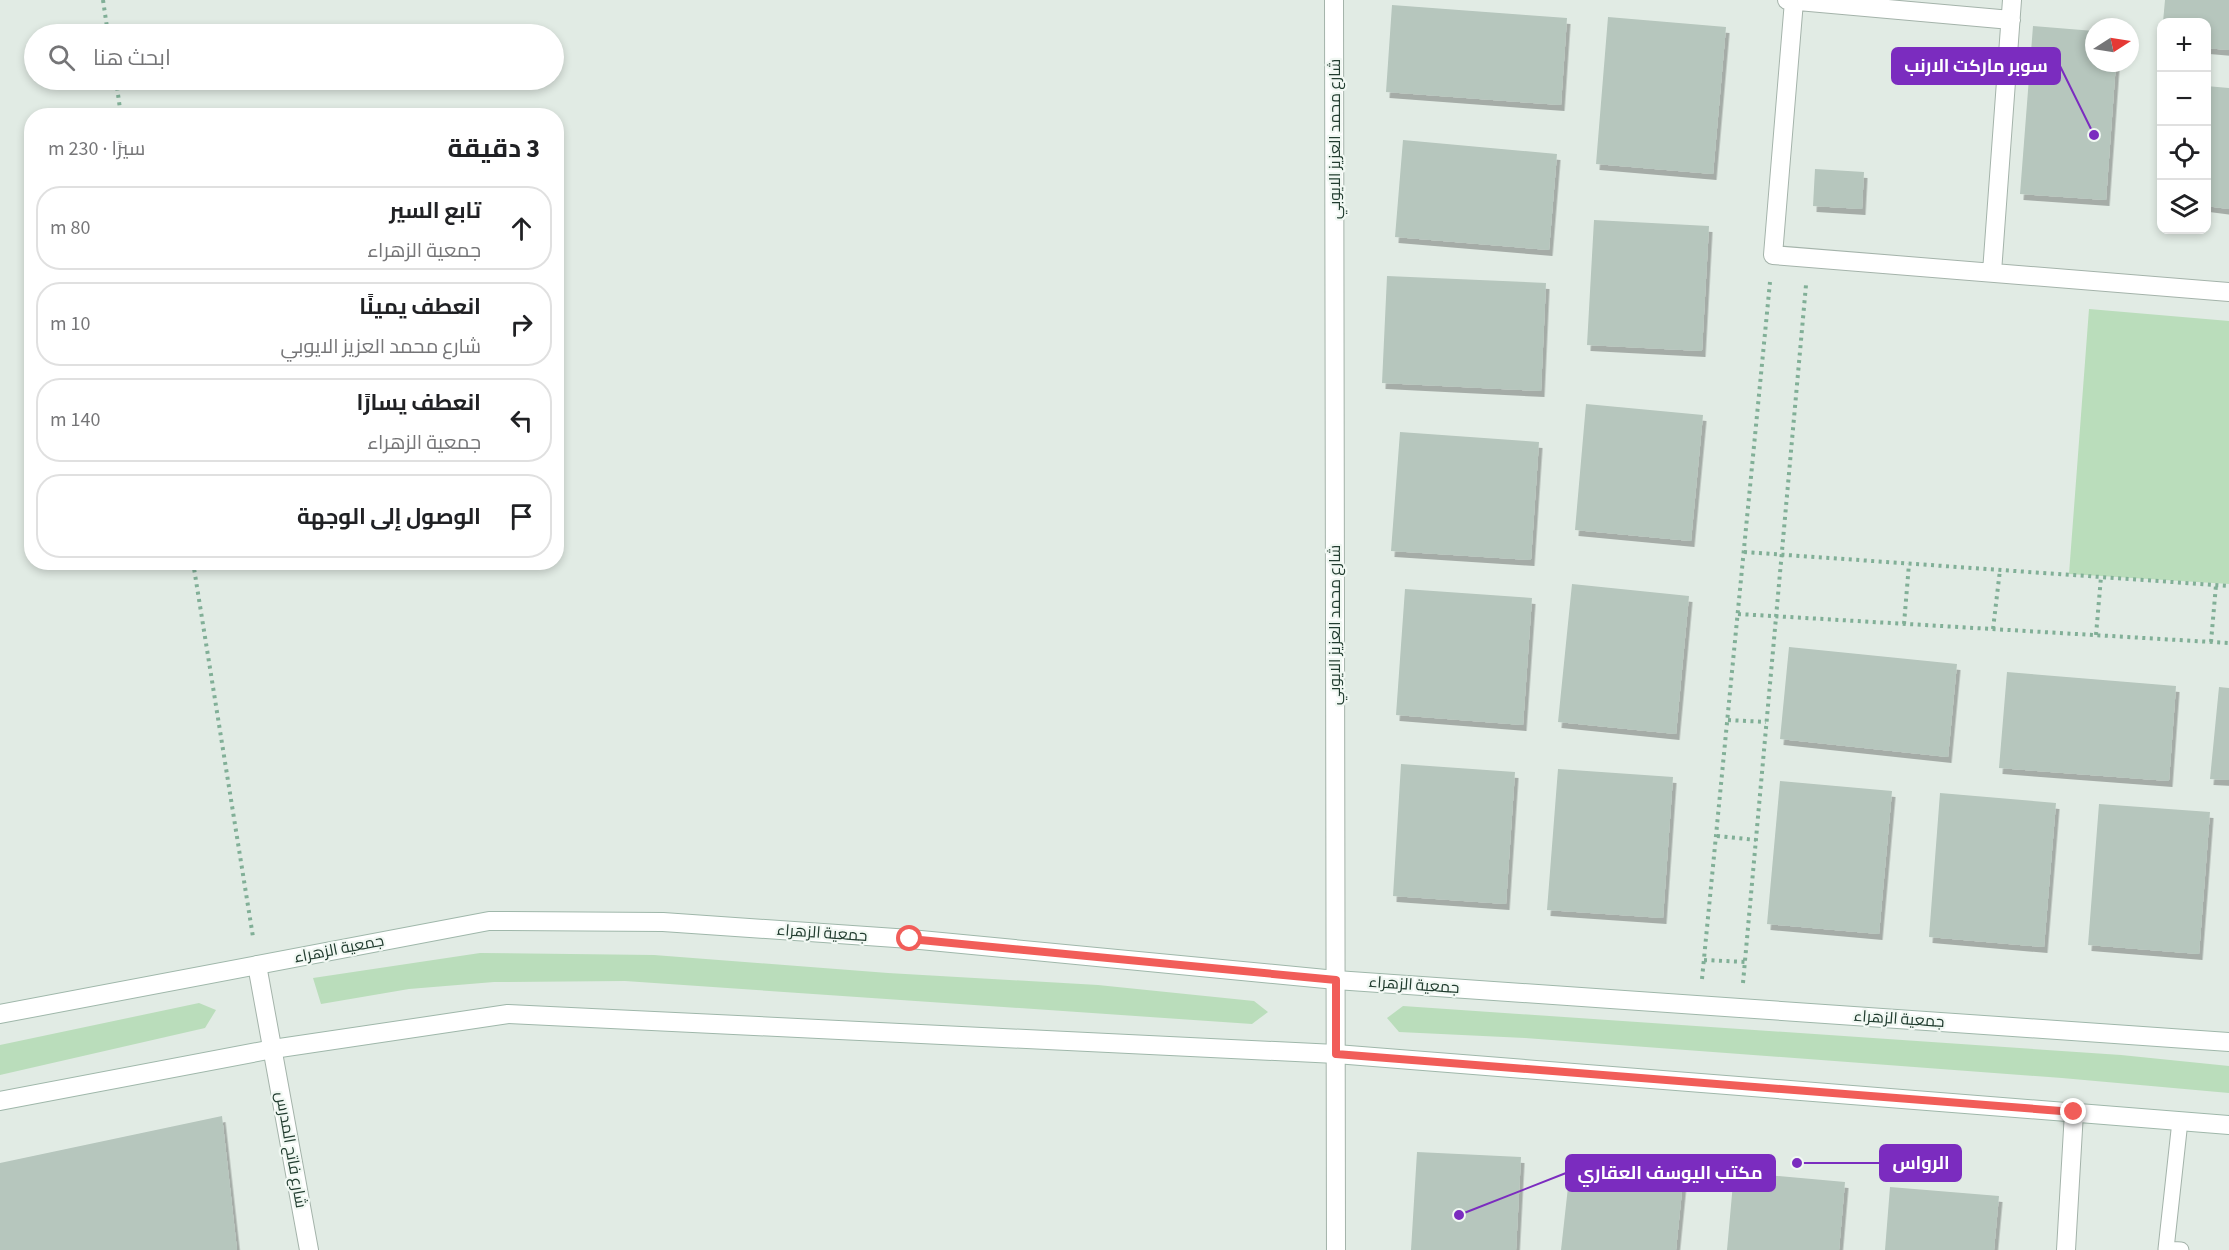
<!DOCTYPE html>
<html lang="ar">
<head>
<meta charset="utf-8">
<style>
  body { margin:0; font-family:"Source Sans 3",Cairo,sans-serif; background:#f6f6f6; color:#202124; direction:rtl }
  .controls { position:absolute; right:18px; top:18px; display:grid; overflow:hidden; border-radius:12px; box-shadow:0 3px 9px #0003 }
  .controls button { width:54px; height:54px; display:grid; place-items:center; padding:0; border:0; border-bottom:2px solid #e0e0e0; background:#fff; color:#202124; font:30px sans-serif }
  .compass { position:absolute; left:2085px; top:18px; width:54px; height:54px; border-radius:50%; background:#fff; box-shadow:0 3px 9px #0003; rotate:78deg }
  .stop { position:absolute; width:18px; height:18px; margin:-14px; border:4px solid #f15d59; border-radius:50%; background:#fff }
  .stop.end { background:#f15d59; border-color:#fff; box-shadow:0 2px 6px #0008 }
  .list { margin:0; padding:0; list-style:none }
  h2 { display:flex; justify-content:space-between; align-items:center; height:78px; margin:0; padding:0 24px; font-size:26px }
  h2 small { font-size:20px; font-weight:400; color:#757577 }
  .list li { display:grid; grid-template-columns:39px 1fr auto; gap:18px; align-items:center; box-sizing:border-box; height:84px; margin:0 12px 12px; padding:0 12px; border:2px solid #e0e0e0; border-radius:24px }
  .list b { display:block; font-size:22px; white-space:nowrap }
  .list p { margin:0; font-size:20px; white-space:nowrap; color:#757577 }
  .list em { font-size:20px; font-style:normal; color:#757577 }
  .icon { flex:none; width:33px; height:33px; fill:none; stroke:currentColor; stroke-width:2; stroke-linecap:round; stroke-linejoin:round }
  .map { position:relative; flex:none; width:2229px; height:1250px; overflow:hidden; direction:ltr }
  .search { position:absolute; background:#fff; box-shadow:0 3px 9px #0003; left:24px; top:24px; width:540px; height:66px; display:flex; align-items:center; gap:15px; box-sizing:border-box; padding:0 21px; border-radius:33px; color:#757577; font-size:22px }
  .panel { position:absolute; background:#fff; box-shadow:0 3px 9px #0003; left:24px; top:108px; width:540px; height:462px; border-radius:24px; direction:rtl }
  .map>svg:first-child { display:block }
  .green { fill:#baddbb }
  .building { fill:#b6c6bd; filter:url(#shadow) }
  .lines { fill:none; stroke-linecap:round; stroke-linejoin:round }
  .lane-casing { stroke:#a4b3aa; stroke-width:17 }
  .street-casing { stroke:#a4b3aa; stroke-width:20 }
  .secondary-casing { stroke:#9fb7aa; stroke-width:20 }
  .path { stroke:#81af97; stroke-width:4; stroke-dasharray:3 4.5; stroke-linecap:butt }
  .lane { stroke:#fff; stroke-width:15 }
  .street { stroke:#fff; stroke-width:18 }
  .secondary { stroke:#fff; stroke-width:18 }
  .route { stroke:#f15d59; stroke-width:8 }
  .labels { text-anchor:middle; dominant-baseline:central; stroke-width:4.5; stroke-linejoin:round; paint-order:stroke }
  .street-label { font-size:16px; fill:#213c2f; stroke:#f1f8f3 }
  .leader { fill:none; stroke:#7b2cbf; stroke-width:2 }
  .callout-dot { fill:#7b2cbf; stroke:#f1f8f3; stroke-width:2 }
  .callout { fill:#7b2cbf; stroke:#7b2cbf; stroke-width:2 }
  .callout-label { font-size:18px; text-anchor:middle; font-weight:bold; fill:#fff }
</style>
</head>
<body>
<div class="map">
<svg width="2229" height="1250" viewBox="0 0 2229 1250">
  <defs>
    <filter id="shadow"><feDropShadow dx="3.5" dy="6" stdDeviation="0" flood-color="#0004"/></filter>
  </defs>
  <rect width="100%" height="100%" fill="#e1ebe4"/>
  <path class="green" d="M2089 309 2229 321V584L2069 574Z
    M480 953 654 955 888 973 1098 985 1254 1001 1268 1012 1252 1024 625 981 494 982 409 989 321 1004 313 978Z
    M199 1003 216 1010 205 1028 0 1075V1045Z
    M1403 1006 2121 1055 2229 1066V1093L2062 1078 1525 1038 1399 1032 1387 1018Z"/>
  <path class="building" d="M2165 0H2229V50L2206 48V22H2163Z
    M1392 5 1567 18 1561 105 1386 92Z
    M1608 17 1726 27 1713 174 1596 164Z
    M2033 26 2094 31V63H2116L2106 200 2020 194Z
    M2206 86 2229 88V209L2206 206Z
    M1403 140 1557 154 1549 250 1395 237Z
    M1815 169 1864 172 1862 209 1813 206Z
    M1594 220 1709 226 1702 351 1587 345Z
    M1387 276 1546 283 1541 391 1382 383Z
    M1586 404 1703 415 1691 541 1575 530Z
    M1400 432 1539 442 1531 560 1391 551Z
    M1572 584 1689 596 1676 734 1558 722Z
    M1405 589 1532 598 1523 725 1396 715Z
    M1789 647 1957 664 1948 757 1780 739Z
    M2007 672 2176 686 2169 781 1999 768Z
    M2219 687 2229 688V780L2210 779Z
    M1401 764 1515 772 1506 904 1393 896Z
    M1558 769 1673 777 1663 918 1547 910Z
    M1780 781 1892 791 1879 934 1767 924Z
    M1940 793 2056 803 2044 947 1929 937Z
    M2099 804 2210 812 2199 954 2088 945Z
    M222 1116 237 1250H0V1163Z
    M1417 1152 1521 1157 1516 1250H1411Z
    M1571 1160 1684 1171 1676 1250H1561Z
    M1734 1172 1845 1182 1839 1250H1727Z
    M1890 1187 1999 1196 1994 1250H1885Z"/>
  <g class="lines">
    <defs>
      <path id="lane" d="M2180 1121 2166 1249 2181 1250"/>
      <path id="street" d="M1334 0 1336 1250
        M1787 0 2011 20
        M1794 1 1773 255 2229 292
        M1992 272 2012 0
        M257 965 309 1250
        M2066 1250 2074 1112"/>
      <path id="secondary" d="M0 1014 489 921 663 922 910 939 1336 980 2229 1042
        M0 1101 273 1049 508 1014 1336 1054 2229 1125"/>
    </defs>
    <use href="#lane" class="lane-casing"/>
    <use href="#street" class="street-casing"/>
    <use href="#secondary" class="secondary-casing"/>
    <path class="path" d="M103 0 108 34
      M116 80 121 116
      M1744 552 2229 586
      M193 562 253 937
      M1738 614 2229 643
      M1904 624 1909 564
      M1993 629 2000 570
      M2096 635 2101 577
      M2211 642 2216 585
      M1728 720 1766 722
      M1717 836 1756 840
      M1704 960 1745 962
      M1702 979 1770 282
      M1743 983 1806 285"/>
    <use href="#lane" class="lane"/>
    <use href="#street" class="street"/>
    <use href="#secondary" class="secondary"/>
  </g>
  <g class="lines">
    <path class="route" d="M910 939 1336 980V1054L2074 1112"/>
  </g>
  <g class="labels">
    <g class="street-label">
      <text transform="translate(1335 139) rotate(-90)">شارع محمد العزيز الايوبي</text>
      <text transform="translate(1335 625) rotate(-90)">شارع محمد العزيز الايوبي</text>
      <text transform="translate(822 933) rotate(4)">جمعية الزهراء</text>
      <text transform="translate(339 949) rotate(-11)">جمعية الزهراء</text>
      <text transform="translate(1414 985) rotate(4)">جمعية الزهراء</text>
      <text transform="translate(1899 1019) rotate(4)">جمعية الزهراء</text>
      <text transform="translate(291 1150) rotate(80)">شارع فاتح المدرس</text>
    </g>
  </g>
  <path class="leader" d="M2094 135L2060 66M1797 1163L1880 1163M1459 1215L1566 1173"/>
  <g class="callout-dot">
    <circle cx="2094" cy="135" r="6"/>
    <circle cx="1797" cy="1163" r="6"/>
    <circle cx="1459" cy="1215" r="6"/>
  </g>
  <g class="callout">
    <rect x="1892" y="48" width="168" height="36" rx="6"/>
    <rect x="1880" y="1145" width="81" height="36" rx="6"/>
    <rect x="1566" y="1155" width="209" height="36" rx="6"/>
  </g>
  <g class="callout-label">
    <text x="1976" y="72">سوبر ماركت الارنب</text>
    <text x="1921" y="1169">الرواس</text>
    <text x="1670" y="1179">مكتب اليوسف العقاري</text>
  </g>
</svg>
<div class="controls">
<button>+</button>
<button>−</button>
<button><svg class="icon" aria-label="locate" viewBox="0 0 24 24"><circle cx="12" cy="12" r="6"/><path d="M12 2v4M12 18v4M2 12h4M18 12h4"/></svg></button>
<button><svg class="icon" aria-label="layers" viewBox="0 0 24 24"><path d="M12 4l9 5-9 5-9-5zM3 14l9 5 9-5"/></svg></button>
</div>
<svg class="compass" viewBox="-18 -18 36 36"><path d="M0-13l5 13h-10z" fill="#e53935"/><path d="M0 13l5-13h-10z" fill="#757577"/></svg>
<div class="stop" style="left:910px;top:939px"></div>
<div class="stop end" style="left:2074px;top:1112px"></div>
<div class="search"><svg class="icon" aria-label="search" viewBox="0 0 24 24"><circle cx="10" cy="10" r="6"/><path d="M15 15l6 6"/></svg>ابحث هنا</div>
<section class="panel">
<h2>3 دقيقة<small>سيرًا · 230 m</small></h2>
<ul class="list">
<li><svg class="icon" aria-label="ahead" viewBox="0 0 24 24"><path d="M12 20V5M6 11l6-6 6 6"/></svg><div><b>تابع السير</b><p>جمعية الزهراء</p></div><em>80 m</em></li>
<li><svg class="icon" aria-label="right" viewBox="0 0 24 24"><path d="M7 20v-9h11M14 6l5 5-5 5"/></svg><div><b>انعطف يمينًا</b><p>شارع محمد العزيز الايوبي</p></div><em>10 m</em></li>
<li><svg class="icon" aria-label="left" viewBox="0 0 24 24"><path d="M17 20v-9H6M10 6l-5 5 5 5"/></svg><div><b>انعطف يسارًا</b><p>جمعية الزهراء</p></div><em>140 m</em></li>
<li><svg class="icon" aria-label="arrive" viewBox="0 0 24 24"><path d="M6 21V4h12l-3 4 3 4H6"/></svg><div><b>الوصول إلى الوجهة</b></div></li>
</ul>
</section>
</div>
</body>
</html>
